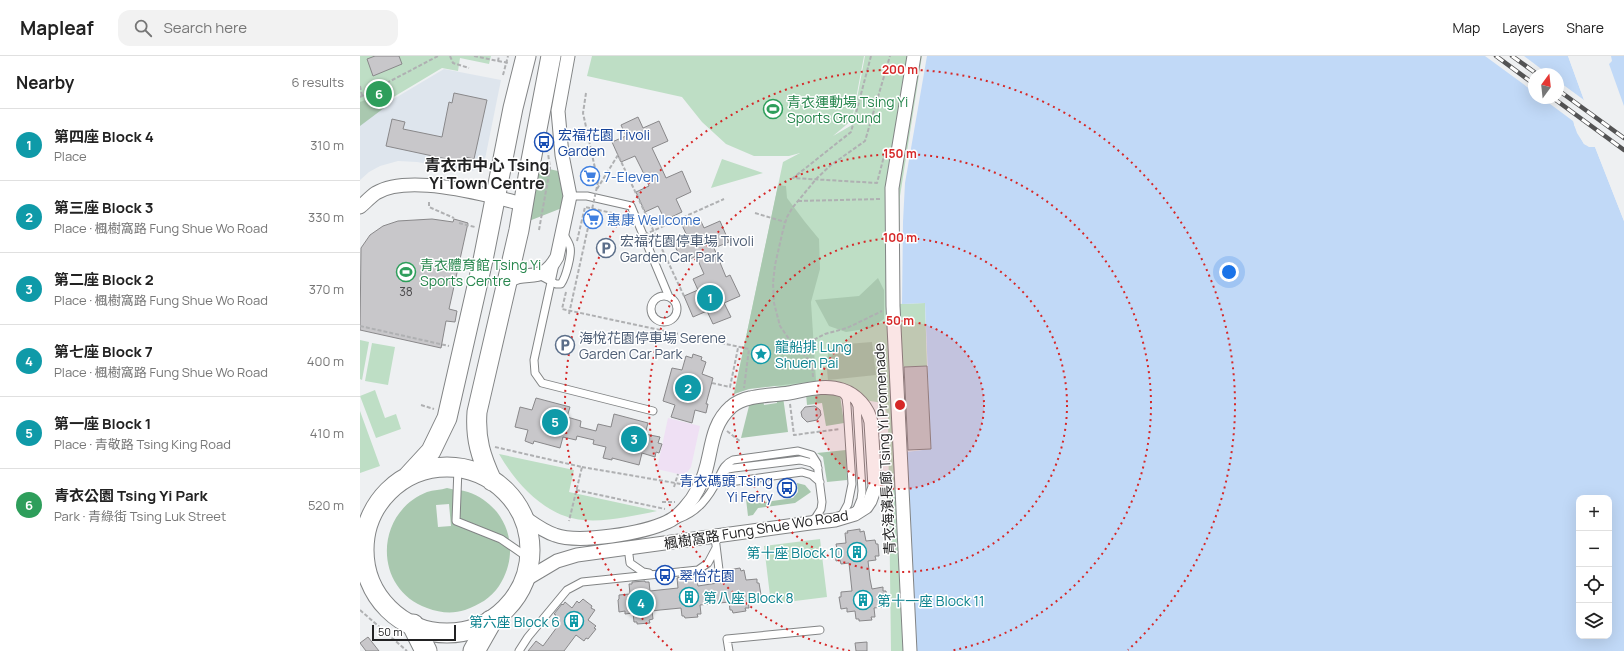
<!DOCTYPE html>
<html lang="en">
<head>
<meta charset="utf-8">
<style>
  body { margin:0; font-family:Manrope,"Noto Sans TC",sans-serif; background:#f2f2f2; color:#222 }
  .controls { position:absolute; right:12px; bottom:12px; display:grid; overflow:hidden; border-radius:8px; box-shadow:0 4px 16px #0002 }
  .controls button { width:36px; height:36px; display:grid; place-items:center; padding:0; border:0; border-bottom:1px solid #e0e0e0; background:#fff; color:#222; font:20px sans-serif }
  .compass { position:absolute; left:1168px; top:12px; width:36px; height:36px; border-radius:50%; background:#fff; box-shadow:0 4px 16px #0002; rotate:15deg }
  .scale { position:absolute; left:12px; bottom:10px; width:84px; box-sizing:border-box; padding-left:4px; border:2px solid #222223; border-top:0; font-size:11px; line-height:14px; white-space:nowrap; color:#222223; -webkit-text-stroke:3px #fff; paint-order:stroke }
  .you { position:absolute; left:869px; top:216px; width:14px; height:14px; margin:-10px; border:3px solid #fff; border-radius:50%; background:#1a73e8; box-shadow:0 0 0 6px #1a73e833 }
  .badge { display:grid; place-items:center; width:26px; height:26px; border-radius:50%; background:#db2777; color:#fff; font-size:13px; font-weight:700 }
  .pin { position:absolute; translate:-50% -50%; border:2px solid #fff; box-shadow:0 1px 4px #0006 }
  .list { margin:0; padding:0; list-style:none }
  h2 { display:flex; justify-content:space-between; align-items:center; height:52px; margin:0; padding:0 16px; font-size:17px }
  h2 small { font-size:13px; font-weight:400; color:#767676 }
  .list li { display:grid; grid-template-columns:26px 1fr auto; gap:12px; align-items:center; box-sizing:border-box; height:72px; padding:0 16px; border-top:1px solid #e0e0e0 }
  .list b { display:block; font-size:15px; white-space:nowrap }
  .list p { margin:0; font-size:13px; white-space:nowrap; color:#767676 }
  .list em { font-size:13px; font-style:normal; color:#767676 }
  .icon { flex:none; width:22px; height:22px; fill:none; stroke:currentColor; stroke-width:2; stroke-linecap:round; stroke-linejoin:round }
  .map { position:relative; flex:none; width:1264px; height:595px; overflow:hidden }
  header { display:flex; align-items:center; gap:24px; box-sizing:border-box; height:56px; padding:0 20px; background:#fff; border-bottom:1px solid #e0e0e0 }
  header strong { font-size:19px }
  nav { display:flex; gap:22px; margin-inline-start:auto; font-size:14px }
  .search { width:280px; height:36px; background:#f2f2f2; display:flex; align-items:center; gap:10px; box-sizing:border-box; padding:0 14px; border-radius:12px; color:#767676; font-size:15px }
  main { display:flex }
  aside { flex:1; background:#fff }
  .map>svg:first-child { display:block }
  .commercial { fill:#efe0f4 }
  .built { fill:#dee5ed }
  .green { fill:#bedec5 }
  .forest { fill:#a9c8af; fill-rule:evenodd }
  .water { fill:#c1d9f7; fill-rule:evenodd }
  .pier { fill:#eef0f2 }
  .building { fill:#c8c7ca; stroke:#89888a }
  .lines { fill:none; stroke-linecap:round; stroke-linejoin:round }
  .lane-casing { stroke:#828485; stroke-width:9 }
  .street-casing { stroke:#828485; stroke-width:15 }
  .secondary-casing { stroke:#828485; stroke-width:21 }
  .primary-casing { stroke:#828485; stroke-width:23 }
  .path { stroke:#afb0b2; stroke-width:2; stroke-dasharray:4 2; stroke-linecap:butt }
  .lane { stroke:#fff; stroke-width:7 }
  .street { stroke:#fff; stroke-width:13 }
  .secondary { stroke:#fff; stroke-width:19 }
  .primary { stroke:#fff; stroke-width:21 }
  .rail-casing { stroke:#535354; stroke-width:4.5 }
  .rail { stroke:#fff; stroke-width:3; stroke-dasharray:9; stroke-linecap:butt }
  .path-bridge { stroke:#afb0b2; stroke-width:2; stroke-dasharray:4 2; stroke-linecap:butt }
  .ring { fill:none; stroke:#d62828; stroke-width:2; stroke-dasharray:2 4 }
  .labels { text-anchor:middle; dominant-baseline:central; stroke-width:3; stroke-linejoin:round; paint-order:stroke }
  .number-label { font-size:12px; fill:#4c4b4d }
  .leisure-label { font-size:14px; fill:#27864d; stroke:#fff; text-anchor:start }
  .transit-label { font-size:14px; fill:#164399; stroke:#fff; text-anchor:start }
  .shop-label { font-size:14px; fill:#366cbe; stroke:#fff; text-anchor:start }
  .service-label { font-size:14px; fill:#4e5e75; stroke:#fff; text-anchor:start }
  .culture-label { font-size:14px; fill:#0d838f; stroke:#fff; text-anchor:start }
  .street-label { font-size:14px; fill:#222223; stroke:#fff }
  .quarter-label { font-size:16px; font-weight:bold; fill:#222223; stroke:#fff }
  .centre { fill:#d62828; stroke:#fff; stroke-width:2 }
  .ring-label { font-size:12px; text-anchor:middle; font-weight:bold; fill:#d62828; stroke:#fff; stroke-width:3; stroke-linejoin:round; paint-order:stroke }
</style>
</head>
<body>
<header>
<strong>Mapleaf</strong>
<div class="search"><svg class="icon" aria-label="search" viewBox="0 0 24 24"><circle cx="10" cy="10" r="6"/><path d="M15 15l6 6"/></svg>Search here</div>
<nav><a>Map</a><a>Layers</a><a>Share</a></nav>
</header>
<main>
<aside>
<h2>Nearby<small>6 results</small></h2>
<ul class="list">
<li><span class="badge" style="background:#0f9aa8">1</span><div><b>第四座 Block 4</b><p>Place</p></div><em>310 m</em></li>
<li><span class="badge" style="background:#0f9aa8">2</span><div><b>第三座 Block 3</b><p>Place · 楓樹窩路 Fung Shue Wo Road</p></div><em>330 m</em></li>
<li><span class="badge" style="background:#0f9aa8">3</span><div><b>第二座 Block 2</b><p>Place · 楓樹窩路 Fung Shue Wo Road</p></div><em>370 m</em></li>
<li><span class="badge" style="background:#0f9aa8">4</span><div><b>第七座 Block 7</b><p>Place · 楓樹窩路 Fung Shue Wo Road</p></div><em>400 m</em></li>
<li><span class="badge" style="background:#0f9aa8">5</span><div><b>第一座 Block 1</b><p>Place · 青敬路 Tsing King Road</p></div><em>410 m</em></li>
<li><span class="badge" style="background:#2e9e5b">6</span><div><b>青衣公園 Tsing Yi Park</b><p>Park · 青綠街 Tsing Luk Street</p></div><em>520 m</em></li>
</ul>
</aside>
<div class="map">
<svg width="1264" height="595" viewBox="0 0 1264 595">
  <rect width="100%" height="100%" fill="#eef0f2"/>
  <path class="commercial" d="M308 362 340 370 331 411 326 418H318L297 413Z"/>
  <path class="built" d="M84 13 141 24 124 108 119 113 111 115 57 106 38 105 20 110 9 116 0 124V63Z"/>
  <path class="green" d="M0 0H131L129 8 100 2 98 15 82 12 0 61Z
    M232 0H504L492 64 473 80 492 69 505 0H562L540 140 538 248 565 247 567 310 538 311 556 595H531L528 360 523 347 414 330 390 332 374 338 423 106 440 97 429 100H394L366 88 342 66 322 41 227 20Z
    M362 103 403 117 351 132Z
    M0 284 9 286 2 324 0 323Z
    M12 287 35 291 28 329 5 325Z
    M15 334 25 362 36 358 41 373 16 382 0 340Z
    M0 355 20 410 0 417Z
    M139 398 214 414 209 436 297 455C273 460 247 466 223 464 186 461 156 428 139 398Z
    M460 483 467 541 411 548 404 490Z"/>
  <path class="forest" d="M16 40 24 52 0 70V46Z
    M180 111 198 115 204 143 202 152 169 165Z
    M418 129 426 130 427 142 445 166 459 183 460 213 451 246 456 325 389 333 374 338Z
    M518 222 524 234V263L511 272 486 276 469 270 455 244 499 240Z
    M512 286 516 319 468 324C467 310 464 300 474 289Z
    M470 335 480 339 484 367 466 370 462 347 447 349 446 338Z
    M423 341 428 376 381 382 390 346 403 344 404 349 417 347 416 342Z
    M486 394 487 424 467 426 463 401 457 397Z
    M437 427 445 429 451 436 435 447 398 452 393 459 388 460 386 443 395 442 399 447 433 442 438 436Z
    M87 432C94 434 102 434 108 436 148 450 162 495 139 530 131 542 119 549 105 554 93 558 80 557 67 552 13 533 14 457 67 436 73 434 81 434 87 432ZM89 448 91 470 78 471 76 449Z"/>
  <path class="water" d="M567 0H1208L1224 44 1214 50V69L1224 88 1235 91 1264 165V595H556L546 396 571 393 565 247 542 248 543 166 545 127ZM1174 18H1198V42H1174ZM1219 442H1249V580H1219Z
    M1251 0H1264V50L1249 8 1252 5Z"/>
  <path class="pier" d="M1125 0H1164L1188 18H1174V36Z
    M1208 0H1210L1226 43 1216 51 1214 61 1215 68 1225 86 1230 89 1236 90 1264 159V165L1235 91H1229L1224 88 1217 77 1213 65 1182 42H1198V25L1224 44Z"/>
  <path class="building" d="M15 0H39L42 8 13 20 7 3Z
    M94 37 127 44 114 103 105 101 96 105 26 90 32 63 45 66 43 73 82 81 89 46 92 47Z
    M278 61 283 72 299 65 308 85 292 92 301 111 306 122 322 115 331 136 316 143 322 156 305 164 298 150 285 156 276 136 289 130 282 114 275 100 261 106 252 86 266 80 261 69Z
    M339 161 344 172 360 165 369 186 354 192 366 221 370 219 380 240 364 247 371 261 353 268 347 255 333 261 324 240 338 234 333 223 344 218 336 200 323 207 313 186 327 180 322 169Z
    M72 163 93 166 94 163 108 167 89 253 97 255 95 266 86 265 81 292 0 274 1 192 10 179 23 170 38 165Z
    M333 298 342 301 341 304 346 306 342 318 353 322 346 348H348L346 357 335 354 332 367 311 361 315 349 303 345 312 312 322 314 326 300 332 302Z
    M567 310 571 393 548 394 544 311Z
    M176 342 210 351 207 361 221 365 220 371 236 375 238 368 251 371 254 358 288 367 285 378 300 381 298 387 302 388 299 397 296 396 295 401 282 397 279 409 252 402V404L243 402 246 391 233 388 234 384 217 380 216 384 203 381 200 392 174 385 173 388 165 385 168 374 155 371 160 351 172 354Z
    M455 350 460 354 461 359 457 364 447 366 442 361 441 356 445 351Z
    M500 473V476L504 475 506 485 515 484 516 488H518L519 500H515L516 504 508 505 510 523 512 533 523 531V535H526L527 547 522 548V551L514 552 515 561H511L512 564 499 565V563H496L495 555 487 556V552L481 553 479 541H481V536L492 535 489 507 481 508 480 504 476 505 475 493H477L476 488 486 487 485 477H488L487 475Z
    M380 512 381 515 384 514 386 524 397 523V527H399L401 539H395L396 543 388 544 389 552H385L386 555 373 557 372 554H370L369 546 340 549 341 558H337L338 561 325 562 324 560H322L321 552 300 554 292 555 293 563 289 564 290 567 277 568V566H274L273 557 265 558V555L259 556 258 544 259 543V539L270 538 269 528H272V526L285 525V526H289L290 535 318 532 317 522 320 521 336 520 338 530 351 528 366 526 365 516H368V514Z
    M223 543 232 550 231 552 235 554 228 564 236 570 234 572 236 573 228 583 226 582 224 585 216 579 204 595H168L176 585 183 590 200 567 193 562 196 559 194 558 202 548 203 549 205 546 212 552 217 545 219 547Z
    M8 581 19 595H6L0 587Z
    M507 586V595H496L495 587Z"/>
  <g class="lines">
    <defs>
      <path id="lane" d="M210 140H227L271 150 309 241
        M195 208 174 304 175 317 182 327 293 355
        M179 219 196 228H201C206 221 212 198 210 191 209 186 205 181 203 177
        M291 253a13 13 0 1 1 26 0a13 13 0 1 1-26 0Z
        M481 335 486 342 487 350 492 428 488 448 481 461
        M494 343 497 350 502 435 501 443 496 455
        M98 412 96 465 141 483 170 503
        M361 418 368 413 374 412 440 404 452 407 458 412
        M356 428 442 416 452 419 460 426
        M318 463C338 456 349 441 358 423 362 415 364 408 373 404L438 395 452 399 457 407 462 446 461 453 456 461 451 466
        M355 481 360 522
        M268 491 270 507 283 516 289 517
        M159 595 168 581 207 534 222 526 338 514 348 507 356 492
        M369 595 367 583 460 574"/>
      <path id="street" d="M0 151C5 147 10 141 16 137 49 117 127 139 163 148
        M147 226C167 212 181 230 197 201L210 140 202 99 198 55 208 0
        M164 461C174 468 183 475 195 479 219 488 284 477 307 466 319 461 332 445 338 433 354 406 346 373 371 351 375 347 384 343 390 342 402 339 416 339 429 337 446 334 465 328 482 334 497 339 508 352 511 366L515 431 510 445 506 451 495 458 475 464 450 467 217 499 197 505 165 524
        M550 595 533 250 532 132 554 0"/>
      <path id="secondary" d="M4 494a83 83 0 1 1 166 0a83 83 0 1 1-166 0Z
        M48 420 71 395 87 362 123 204 153 52 166 0
        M132 425C121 401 115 383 117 356L159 174 169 115 191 0"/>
      <path id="primary" d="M53 569 66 595
        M114 595 131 565"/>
    </defs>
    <use href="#lane" class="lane-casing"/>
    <use href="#street" class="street-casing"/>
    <use href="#secondary" class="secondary-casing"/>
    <use href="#primary" class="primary-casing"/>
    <path class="path" d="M90 0 93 7 109 12
      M114 0 138 5 139 0
      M511 0 491 76 433 122 517 127 524 100
      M138 5 149 7
      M0 30 2 40
      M0 41 78 0
      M237 133 258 99 324 240
      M438 145 521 143
      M69 146V151L94 162
      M395 157 425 166
      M99 167 115 171
      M179 174 190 112 188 97
      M217 185 225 151 261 159 264 158
      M206 236 202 253 389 293 384 332
      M0 270 89 290
      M438 292 465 278 487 272 522 255
      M453 321 452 307 429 283 420 270 414 247 413 227 415 209 423 174 427 161 433 151 457 122 471 109 505 85 530 0
      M352 327 370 331 378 292
      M430 348 434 379 480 373
      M61 349 74 353
      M367 375 381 386
      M135 391 222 411 209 465
      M222 411 327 429
      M216 434 305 453
      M302 446H315
      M0 554 47 595"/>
    <use href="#lane" class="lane"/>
    <use href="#street" class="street"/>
    <use href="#secondary" class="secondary"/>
    <use href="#primary" class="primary"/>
    <defs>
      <path id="rail" d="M1136 0 1174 28
        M1152 0 1177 18
        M1198 34 1264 82
        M1193 42 1264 94"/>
    </defs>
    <use href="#rail" class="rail-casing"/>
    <use href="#rail" class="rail"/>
    <path class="path-bridge" d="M143 19 148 0
      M268 186 364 143
      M209 258 238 126 223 57 226 37
      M314 431 318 418"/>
  </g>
  <circle cx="540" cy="349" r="84" fill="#d62828" fill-opacity=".12"/>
  <g class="ring">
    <circle cx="540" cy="349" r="84"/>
    <circle cx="540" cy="349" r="167"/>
    <path d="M490 595A251 251 0 1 1 590 595"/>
    <path d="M312 594A335 335 0 1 1 768 594"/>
  </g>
  <defs>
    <symbol id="stadium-ring" viewBox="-11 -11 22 22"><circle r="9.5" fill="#fff" stroke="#2e9e5b" stroke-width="1.5"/><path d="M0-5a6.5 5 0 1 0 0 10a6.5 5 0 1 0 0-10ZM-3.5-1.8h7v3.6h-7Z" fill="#2e9e5b"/></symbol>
    <symbol id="bus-ring" viewBox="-11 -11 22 22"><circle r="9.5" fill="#fff" stroke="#1a4fb4" stroke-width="1.5"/><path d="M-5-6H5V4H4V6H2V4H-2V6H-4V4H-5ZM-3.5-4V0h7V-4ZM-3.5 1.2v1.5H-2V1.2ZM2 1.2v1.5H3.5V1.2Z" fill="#1a4fb4"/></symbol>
    <symbol id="supermarket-ring" viewBox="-11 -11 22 22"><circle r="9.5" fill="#fff" stroke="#3f7fe0" stroke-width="1.5"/><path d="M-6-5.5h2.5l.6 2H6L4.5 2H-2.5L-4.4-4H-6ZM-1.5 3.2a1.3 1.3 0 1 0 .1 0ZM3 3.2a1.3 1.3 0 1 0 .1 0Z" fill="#3f7fe0"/></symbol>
    <symbol id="parking-ring" viewBox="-11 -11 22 22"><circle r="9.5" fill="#fff" stroke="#5c6f8a" stroke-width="1.5"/><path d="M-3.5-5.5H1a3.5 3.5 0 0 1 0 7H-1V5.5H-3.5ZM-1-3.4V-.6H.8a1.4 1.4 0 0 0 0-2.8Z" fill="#5c6f8a"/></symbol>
    <symbol id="sight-ring" viewBox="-11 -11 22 22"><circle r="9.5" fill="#fff" stroke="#0f9aa8" stroke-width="1.5"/><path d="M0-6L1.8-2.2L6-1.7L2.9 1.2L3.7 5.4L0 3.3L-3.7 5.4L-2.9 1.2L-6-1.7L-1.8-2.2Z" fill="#0f9aa8"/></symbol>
    <symbol id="building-ring" viewBox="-11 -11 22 22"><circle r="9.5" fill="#fff" stroke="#0f9aa8" stroke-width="1.5"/><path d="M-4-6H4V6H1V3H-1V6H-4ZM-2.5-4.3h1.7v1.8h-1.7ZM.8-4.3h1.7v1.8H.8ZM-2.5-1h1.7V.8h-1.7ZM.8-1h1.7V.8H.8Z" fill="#0f9aa8"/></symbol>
  </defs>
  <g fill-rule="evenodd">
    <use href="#stadium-ring" x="402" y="42" width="22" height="22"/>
    <use href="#bus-ring" x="173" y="75" width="22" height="22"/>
    <use href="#supermarket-ring" x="219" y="109" width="22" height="22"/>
    <use href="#supermarket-ring" x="222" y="152" width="22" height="22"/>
    <use href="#parking-ring" x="235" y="181" width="22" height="22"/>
    <use href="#stadium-ring" x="35" y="205" width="22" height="22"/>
    <use href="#parking-ring" x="194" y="278" width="22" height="22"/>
    <use href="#sight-ring" x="390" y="287" width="22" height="22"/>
    <use href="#bus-ring" x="416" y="421" width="22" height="22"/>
    <use href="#building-ring" x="486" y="485" width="22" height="22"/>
    <use href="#bus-ring" x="294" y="508" width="22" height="22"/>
    <use href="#building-ring" x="318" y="530" width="22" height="22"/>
    <use href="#building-ring" x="492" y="533" width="22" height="22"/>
    <use href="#building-ring" x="203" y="554" width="22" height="22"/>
  </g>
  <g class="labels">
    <g class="number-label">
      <text x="46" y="235">38</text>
    </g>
    <g class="leisure-label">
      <text x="427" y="45">青衣運動場 Tsing Yi<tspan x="427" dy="16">Sports Ground</tspan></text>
      <text x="60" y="208">青衣體育館 Tsing Yi<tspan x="60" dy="16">Sports Centre</tspan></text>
    </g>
    <g class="transit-label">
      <text x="198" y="78">宏福花園 Tivoli<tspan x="198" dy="16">Garden</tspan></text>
      <text x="413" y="424" text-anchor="end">青衣碼頭 Tsing<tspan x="413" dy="16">Yi Ferry</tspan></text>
      <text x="319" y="519">翠怡花園</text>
    </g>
    <g class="shop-label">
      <text x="244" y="120">7-Eleven</text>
      <text x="247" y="163">惠康 Wellcome</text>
    </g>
    <g class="service-label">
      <text x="260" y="184">宏福花園停車場 Tivoli<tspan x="260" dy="16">Garden Car Park</tspan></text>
      <text x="219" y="281">海悅花園停車場 Serene<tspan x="219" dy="16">Garden Car Park</tspan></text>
    </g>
    <g class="culture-label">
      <text x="415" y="290">龍船排 Lung<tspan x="415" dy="16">Shuen Pai</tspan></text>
      <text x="483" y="496" text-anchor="end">第十座 Block 10</text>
      <text x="343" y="541">第八座 Block 8</text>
      <text x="517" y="544">第十一座 Block 11</text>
      <text x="200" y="565" text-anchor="end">第六座 Block 6</text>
    </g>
    <g class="street-label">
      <text transform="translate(524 393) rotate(-93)">青衣海濱長廊 Tsing Yi Promenade</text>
      <text transform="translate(396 473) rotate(-9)">楓樹窩路 Fung Shue Wo Road</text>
    </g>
    <g class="quarter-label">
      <text x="127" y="109">青衣市中心 Tsing<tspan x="127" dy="18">Yi Town Centre</tspan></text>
    </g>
  </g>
  <circle cx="540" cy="349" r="6" class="centre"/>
  <g class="ring-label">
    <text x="540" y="18">200 m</text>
    <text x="540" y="102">150 m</text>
    <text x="540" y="186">100 m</text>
    <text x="540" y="269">50 m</text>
  </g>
</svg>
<div class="controls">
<button>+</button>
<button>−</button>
<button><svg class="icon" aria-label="locate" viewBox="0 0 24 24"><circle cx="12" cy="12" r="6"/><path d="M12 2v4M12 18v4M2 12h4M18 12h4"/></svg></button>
<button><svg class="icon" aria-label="layers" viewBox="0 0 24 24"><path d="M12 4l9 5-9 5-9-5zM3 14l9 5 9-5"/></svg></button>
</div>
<svg class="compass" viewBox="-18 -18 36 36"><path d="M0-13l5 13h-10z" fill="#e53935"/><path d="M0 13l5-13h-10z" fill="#767676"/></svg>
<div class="scale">50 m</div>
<div class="you"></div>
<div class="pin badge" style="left:350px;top:242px;background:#0f9aa8">1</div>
<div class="pin badge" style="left:328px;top:332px;background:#0f9aa8">2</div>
<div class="pin badge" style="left:274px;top:383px;background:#0f9aa8">3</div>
<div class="pin badge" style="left:281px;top:547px;background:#0f9aa8">4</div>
<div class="pin badge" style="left:195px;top:366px;background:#0f9aa8">5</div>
<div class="pin badge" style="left:19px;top:38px;background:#2e9e5b">6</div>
</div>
</main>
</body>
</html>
